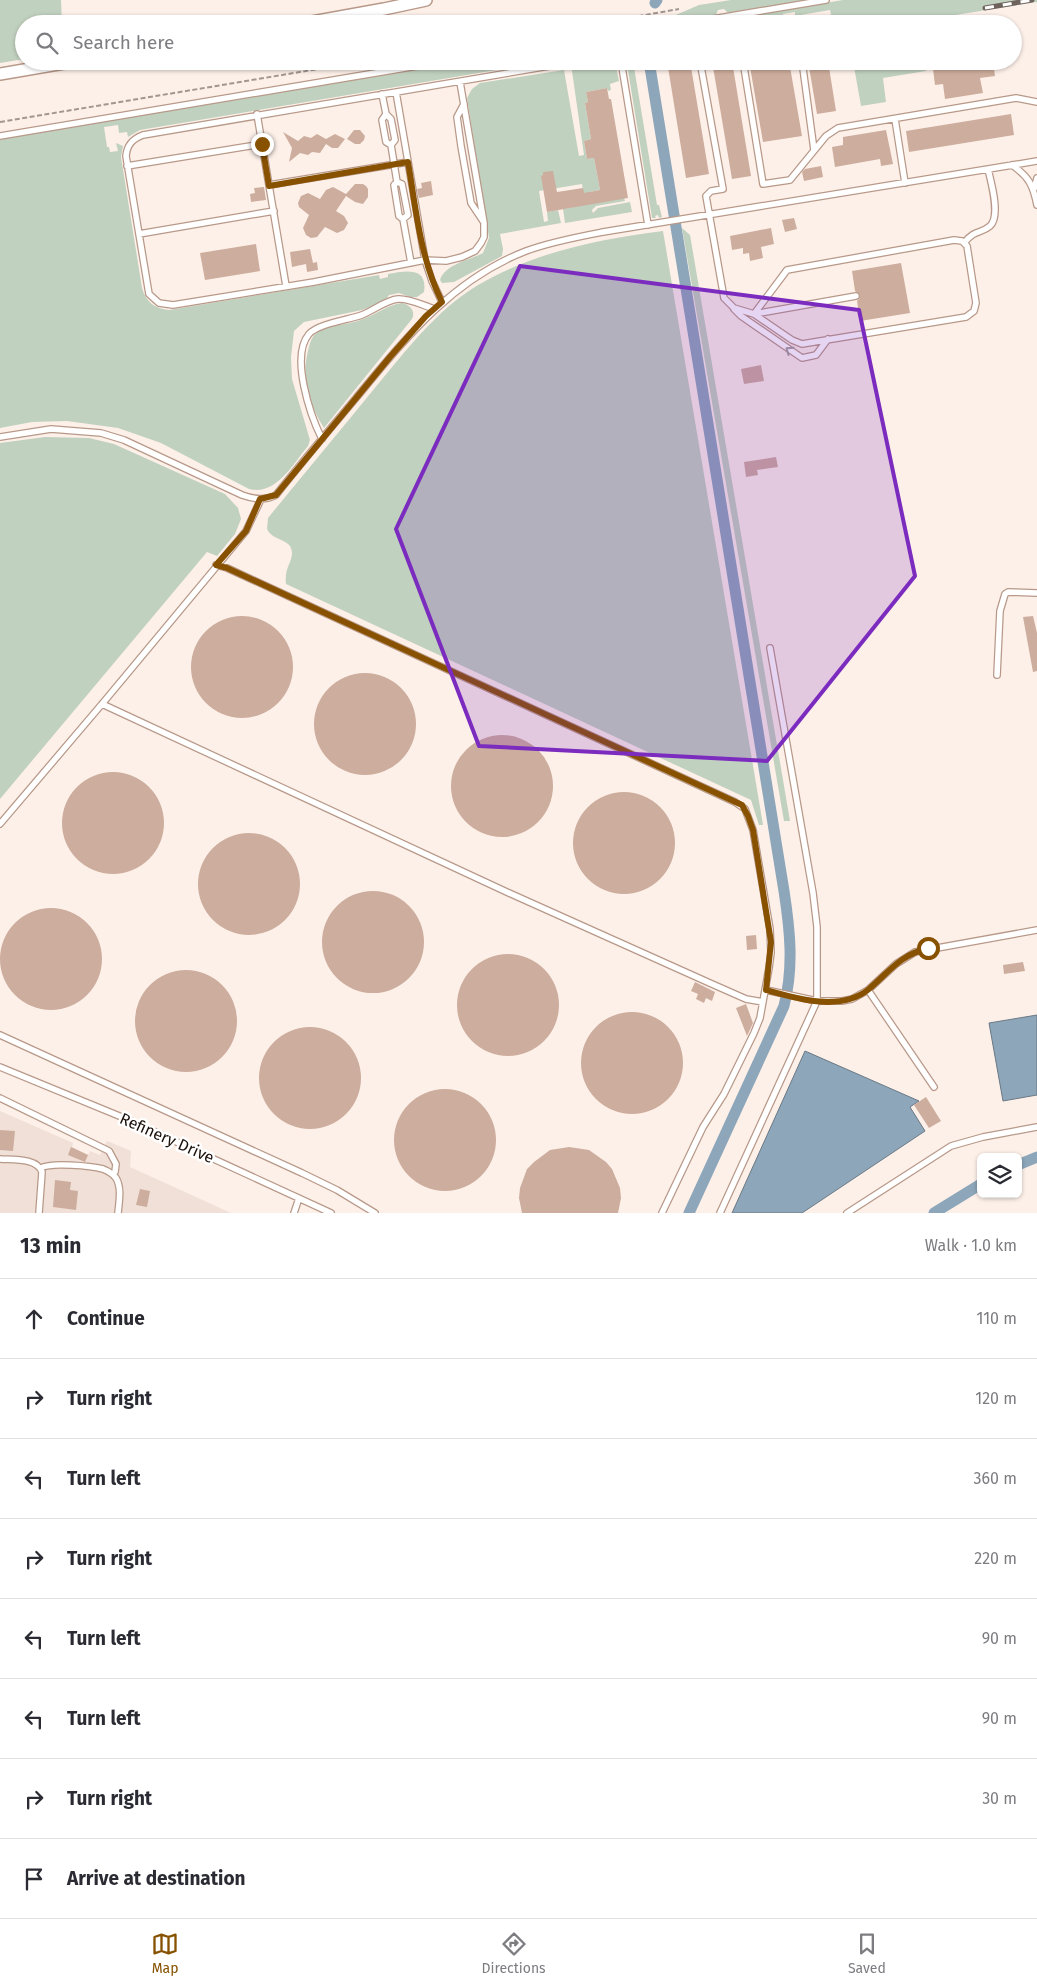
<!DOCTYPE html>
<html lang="en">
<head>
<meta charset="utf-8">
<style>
  body { margin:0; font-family:"Fira Sans",sans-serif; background:#f7f7f7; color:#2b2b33 }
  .controls { position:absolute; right:15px; bottom:15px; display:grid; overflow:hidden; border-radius:8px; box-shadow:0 1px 4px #0004 }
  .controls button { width:45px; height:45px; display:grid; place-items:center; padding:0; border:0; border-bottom:1px solid #e1e1e2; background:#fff; color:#2b2b33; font:25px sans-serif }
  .stop { position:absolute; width:15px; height:15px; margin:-11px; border:4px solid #875100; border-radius:50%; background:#fff }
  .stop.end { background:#875100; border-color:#fff; box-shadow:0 1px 5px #0008 }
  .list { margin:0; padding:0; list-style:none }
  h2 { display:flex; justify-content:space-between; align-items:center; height:65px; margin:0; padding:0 20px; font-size:21px }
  h2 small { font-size:16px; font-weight:400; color:#7c7c81 }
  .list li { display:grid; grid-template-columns:32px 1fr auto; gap:15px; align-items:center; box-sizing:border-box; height:80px; padding:0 20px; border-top:1px solid #e1e1e2 }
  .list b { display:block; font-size:19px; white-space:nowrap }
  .list em { font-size:16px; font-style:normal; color:#7c7c81 }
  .icon { flex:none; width:28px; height:28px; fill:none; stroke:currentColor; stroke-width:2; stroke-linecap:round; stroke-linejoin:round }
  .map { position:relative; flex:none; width:1037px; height:1213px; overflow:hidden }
  .search { position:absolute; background:#fff; box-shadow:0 1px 4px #0004; left:15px; right:15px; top:15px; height:55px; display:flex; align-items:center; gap:12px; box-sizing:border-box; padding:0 18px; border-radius:28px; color:#7c7c81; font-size:19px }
  .sheet { height:705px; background:#fff }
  nav { display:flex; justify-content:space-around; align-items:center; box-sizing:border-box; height:70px; border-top:1px solid #e1e1e2; background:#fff; font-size:14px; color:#7c7c81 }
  nav a { display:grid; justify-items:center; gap:2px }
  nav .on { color:#875100 }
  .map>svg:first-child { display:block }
  .built { fill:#f0e0d7 }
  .green { fill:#c1d1bf }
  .water { fill:#8da6ba; stroke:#6a7985 }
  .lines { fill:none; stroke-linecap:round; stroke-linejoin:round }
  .canal { stroke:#8da6ba; stroke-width:11 }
  .building { fill:#cdad9d }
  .service-casing { stroke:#b89989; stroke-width:8 }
  .minor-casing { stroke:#b89989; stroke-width:14 }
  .path { stroke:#a39690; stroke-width:2; stroke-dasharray:5 2.5; stroke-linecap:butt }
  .service { stroke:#fff; stroke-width:5.5 }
  .minor { stroke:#fff; stroke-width:11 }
  .rail-casing { stroke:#6e625c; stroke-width:5 }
  .rail { stroke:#fff; stroke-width:3; stroke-dasharray:9; stroke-linecap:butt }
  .oneway { stroke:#a39f9d }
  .route { stroke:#875100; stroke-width:6 }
  .marked { fill:#7b2cbf; fill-opacity:0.2; stroke:#7b2cbf; stroke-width:4; stroke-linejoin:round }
  .labels { text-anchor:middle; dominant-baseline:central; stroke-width:5; stroke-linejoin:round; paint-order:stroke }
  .street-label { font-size:16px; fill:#1a0f09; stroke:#fff }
</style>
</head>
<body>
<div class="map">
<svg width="1037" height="1213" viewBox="0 0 1037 1213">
  <rect width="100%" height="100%" fill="#fdf0e9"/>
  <path class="built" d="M0 1111 73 1143 72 1147 88 1155 90 1151 100 1155 107 1141 131 1151 130 1167 231 1213H0Z"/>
  <path class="green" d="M0 0H61L62 24H24V59L0 63Z
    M731 0H807L728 13 724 9 718 10 716 15 663 24 664 20 699 5Z
    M843 0H1037V2L918 21V24H833L830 10 795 16V12L783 14V19L747 24H700Z
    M461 61H550L140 130 128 137 127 132 119 133 118 125 104 127 107 147H109L110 152 118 151 116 143 123 146 121 157 142 288C146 302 155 309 169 310L379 275 380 279 388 277V274C405 271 428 266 424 292L417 297H410L399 293 389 295 387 298 381 303 362 310 304 322 294 331 291 357 292 379 310 440 308 446C293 464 276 496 249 489L161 443 118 428 67 421 32 422 0 428V138Z
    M629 61H633L657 205H659L662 217 659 218 658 215 655 216 656 218H652L627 64Z
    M853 61H924L926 71 883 78 886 102 861 106Z
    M606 62 616 66 619 81 610 84 611 90 608 91 607 88 586 92 588 102 585 103 591 139 584 141 587 159 594 158 600 190 590 192 624 198 625 201 596 206 592 210 593 213 598 208 630 202 632 212 565 223 563 209 590 204 584 198 582 184 539 191 544 222 548 221 547 212 558 210 561 223 500 234 503 249 502 256 454 282 442 283 440 280C445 264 470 260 483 253L489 238 467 98 472 89 480 83 564 70 579 156 584 155 572 71 573 67Z
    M682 228 690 235 790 821H784Z
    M663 231 763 825H759L751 800 286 584C284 568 292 563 292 553 292 538 273 542 267 529L268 518C303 475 339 432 374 389 405 352 436 310 478 285 534 252 600 239 663 231Z
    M402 303C410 305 416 311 412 319L324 428C309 404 301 378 308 351 310 343 311 336 319 331 328 325 350 325 363 319 377 314 387 305 402 303Z
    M45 437 89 438 114 444 225 494 238 508 241 519 235 534 217 556 207 552 0 799V443Z"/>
  <path class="water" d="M1037 1015V1095L1003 1101 989 1023Z
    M805 1051 919 1101 910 1107 925 1131 802 1213H732Z"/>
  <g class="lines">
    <path class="canal" d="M655 3 657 0
      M649 61 784 891C790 930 794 967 784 1006L689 1213
      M1018 1165 1037 1157
      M934 1213 981 1184"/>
  </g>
  <path class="building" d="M667 61H690L709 174 686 178Z
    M712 61H732L751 176 732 179Z
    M749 61H789L802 136 763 142Z
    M808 61H828L836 111 817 114Z
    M932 61H993L995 76 980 78 983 93 945 99 943 84 935 85Z
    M607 88 609 99H611L628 198 547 212 541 176 543 175V172L553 171 557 192 583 188 584 193 600 190 594 158 587 159 584 141 591 139 585 103 588 102 586 92Z
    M1011 114 1014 135 909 152 906 131Z
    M354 130H360L365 136 364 140 360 144H355L347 139Z
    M886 130 893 164 881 166 880 159 835 167 832 147 843 145V137Z
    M283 132 298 141 304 136 311 138 317 134 326 139 335 134 345 139 338 148H332L326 144 320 153 312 152 308 155 300 153 289 162 292 148Z
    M821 166 823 177 804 181 802 172 805 169Z
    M431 181 433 195 419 198 417 189 422 188 421 183Z
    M355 184H363L366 186 368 189V197L363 204 355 202 346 196 336 211 344 216 348 223 344 230 337 233 325 227 317 237 311 238 306 235 303 228 309 215 299 207 298 203 301 196 308 193 320 199 326 190 333 187 346 194Z
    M264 187 266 200 251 202 250 194 255 193 254 188Z
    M794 218 797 229 785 232 782 220Z
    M771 228 774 244 761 247 763 258 750 261 749 253 743 254V248L732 250 730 236Z
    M256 244 260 271 205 280 200 253Z
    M310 249 313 263 317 262 318 270 307 272 306 264 292 267 290 252Z
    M901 263 910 313 860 321 857 301 860 298V295L855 291 852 271Z
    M761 365 764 381 744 384 741 369Z
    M776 457 778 467 757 470 758 475 746 477 744 462Z
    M1033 616 1037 633V671L1033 672 1023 617Z
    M191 667a51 51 0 1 1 102 0a51 51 0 1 1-102 0Z
    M314 724a51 51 0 1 1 102 0a51 51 0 1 1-102 0Z
    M451 786a51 51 0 1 1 102 0a51 51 0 1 1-102 0Z
    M62 823a51 51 0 1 1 102 0a51 51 0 1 1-102 0Z
    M573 843a51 51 0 1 1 102 0a51 51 0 1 1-102 0Z
    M198 884a51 51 0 1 1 102 0a51 51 0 1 1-102 0Z
    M322 942a51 51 0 1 1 102 0a51 51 0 1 1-102 0Z
    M0 959a51 51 0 1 1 102 0a51 51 0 1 1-102 0Z
    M756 935 757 949 747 950 746 936Z
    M457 1005a51 51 0 1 1 102 0a51 51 0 1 1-102 0Z
    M1023 962 1025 971 1004 974 1003 965Z
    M135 1021a51 51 0 1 1 102 0a51 51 0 1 1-102 0Z
    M695 982 715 992 712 1001 706 998 704 1003 696 999 698 994 691 991Z
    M746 1004 753 1023 747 1036 736 1008Z
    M581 1063a51 51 0 1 1 102 0a51 51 0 1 1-102 0Z
    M259 1078a51 51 0 1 1 102 0a51 51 0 1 1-102 0Z
    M394 1140a51 51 0 1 1 102 0a51 51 0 1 1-102 0Z
    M926 1097 941 1121 929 1128 914 1105Z
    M0 1130 15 1131 13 1151 0 1150Z
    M71 1147 88 1155 85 1162 68 1155Z
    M569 1147 589 1150 606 1162 612 1169 620 1188 621 1198 618 1213H522L519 1198 520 1188 527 1169 534 1162 550 1150Z
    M55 1180 71 1182 70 1190 78 1191 76 1210 53 1207Z
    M140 1189 150 1191 147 1207 136 1205Z"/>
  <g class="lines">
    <defs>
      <path id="service" d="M683 24 826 0
        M621 61 648 225
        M700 61 723 189 711 191 706 196 724 298 734 308 754 314 856 296
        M743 61 763 184 790 180 826 136 838 128 1016 98 1037 102
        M802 61 814 150
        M460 82 484 223V237L481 243 475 251 462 257 446 261 425 260 314 282 173 305 159 303 149 294 126 156C127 145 132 139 143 135L579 61
        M396 92 425 260 432 281 442 302
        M382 94 386 114 382 120 386 142 391 145 397 182 394 185 399 216 403 219 411 263
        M464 104 457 117 461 146 471 203 483 221
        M257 114 286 286
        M386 114 391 119 395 140 391 145
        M895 119 905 183
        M0 136 447 61
        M1012 165C1029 177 1033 185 1037 205
        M127 166 262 144
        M397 182 402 184 408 215 403 219
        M269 185 408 162
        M1034 189 1037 178
        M139 234 274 211
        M954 240 962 241 967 246 976 303 974 311 966 317 802 344 792 340 754 314 787 270Z
        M964 243C975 229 981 234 990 226 1001 216 991 182 988 169
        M734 309 741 316 802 358 816 355 828 339
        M0 437 51 429 101 433 124 440 242 495C253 499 265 501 276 495 302 462 329 430 356 398 405 339 451 280 526 251 550 242 577 237 603 232L1037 161
        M322 439C310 415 290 356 309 334 318 324 346 320 359 316 372 312 385 300 398 299 409 298 424 306 435 309
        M216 565 227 568 735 802 745 809 753 830 770 929 771 953 769 968 760 1018 754 1033 724 1094 703 1127 662 1213
        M997 675 1000 611 1005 594 1008 592 1037 593
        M102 704 509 893 712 984 746 999 763 1002
        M0 824 102 704 246 531 261 499
        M766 990 817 1001H842L852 999 868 990 896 964 915 952 1037 930
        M868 990 934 1087
        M0 1035 302 1173 337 1190 375 1213
        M0 1067 129 1120 331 1213
        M0 1098 109 1151 116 1164 115 1172 112 1174
        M0 1159C14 1160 37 1158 42 1172L39 1213
        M41 1168C51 1162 91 1166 103 1169 108 1171 113 1174 116 1178 122 1188 119 1202 118 1213
        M294 1213 299 1198
        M720 1213 817 1001V927L813 893 770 648
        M847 1213 951 1146 983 1137 1037 1127"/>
      <path id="minor" d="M301 24 384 9 426 0
        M0 74 76 61"/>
    </defs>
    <use href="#service" class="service-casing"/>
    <use href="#minor" class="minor-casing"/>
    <path class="path" d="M594 24 679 9
      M0 122 366 61"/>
    <use href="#service" class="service"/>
    <use href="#minor" class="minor"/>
    <defs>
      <path id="rail" d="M985 8 1032 0"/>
    </defs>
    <use href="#rail" class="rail-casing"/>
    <use href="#rail" class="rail"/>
  </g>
  <defs><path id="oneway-chevron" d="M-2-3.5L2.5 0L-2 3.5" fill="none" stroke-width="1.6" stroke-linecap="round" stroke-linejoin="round" transform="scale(1.25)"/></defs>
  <use class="oneway" href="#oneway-chevron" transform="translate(789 350) rotate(-145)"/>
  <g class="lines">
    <path class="route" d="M262 144 269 186 408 162C416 209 420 258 442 302L426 316 390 357 276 495 260 499 246 531 216 565 227 568 742 805 748 816 753 830 771 942 766 990C797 999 841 1012 869 989 891 970 899 956 928 948"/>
  </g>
  <path class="marked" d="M520 266 859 310 915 576 767 761 479 746 396 529Z"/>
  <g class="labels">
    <g class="street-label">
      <text transform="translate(167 1138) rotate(24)">Refinery Drive</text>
    </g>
  </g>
</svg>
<div class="controls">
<button><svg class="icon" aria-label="layers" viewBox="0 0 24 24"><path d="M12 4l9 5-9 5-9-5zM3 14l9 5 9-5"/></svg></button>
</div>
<div class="stop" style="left:928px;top:948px"></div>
<div class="stop end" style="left:262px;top:144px"></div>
<div class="search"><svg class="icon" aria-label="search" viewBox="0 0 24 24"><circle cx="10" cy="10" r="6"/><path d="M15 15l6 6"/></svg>Search here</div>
</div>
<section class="sheet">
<h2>13 min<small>Walk · 1.0 km</small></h2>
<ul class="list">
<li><svg class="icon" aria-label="ahead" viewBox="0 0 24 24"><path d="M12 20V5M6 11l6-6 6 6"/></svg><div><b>Continue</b></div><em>110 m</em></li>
<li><svg class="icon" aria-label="right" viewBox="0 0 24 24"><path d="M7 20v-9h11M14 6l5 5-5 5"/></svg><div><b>Turn right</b></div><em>120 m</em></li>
<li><svg class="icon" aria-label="left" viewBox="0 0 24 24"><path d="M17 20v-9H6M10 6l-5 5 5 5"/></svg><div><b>Turn left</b></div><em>360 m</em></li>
<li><svg class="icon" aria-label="right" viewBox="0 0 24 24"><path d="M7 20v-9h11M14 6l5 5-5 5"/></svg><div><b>Turn right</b></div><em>220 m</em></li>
<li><svg class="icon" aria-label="left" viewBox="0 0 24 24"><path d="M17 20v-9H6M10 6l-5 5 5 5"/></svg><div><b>Turn left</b></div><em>90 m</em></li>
<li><svg class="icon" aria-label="left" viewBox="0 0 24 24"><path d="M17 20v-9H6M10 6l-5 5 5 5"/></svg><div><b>Turn left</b></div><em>90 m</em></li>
<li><svg class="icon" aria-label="right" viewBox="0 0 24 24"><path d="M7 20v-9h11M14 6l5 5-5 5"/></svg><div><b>Turn right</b></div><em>30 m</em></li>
<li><svg class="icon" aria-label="arrive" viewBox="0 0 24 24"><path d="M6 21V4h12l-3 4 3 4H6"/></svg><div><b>Arrive at destination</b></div></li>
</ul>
</section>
<nav>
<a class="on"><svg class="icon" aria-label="map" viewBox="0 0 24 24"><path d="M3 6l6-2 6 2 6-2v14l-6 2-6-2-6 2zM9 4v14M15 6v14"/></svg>Map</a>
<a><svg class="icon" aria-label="directions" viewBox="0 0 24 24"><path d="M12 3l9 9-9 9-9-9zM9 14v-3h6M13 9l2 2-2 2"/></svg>Directions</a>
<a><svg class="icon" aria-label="saved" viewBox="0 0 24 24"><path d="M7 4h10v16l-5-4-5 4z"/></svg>Saved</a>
</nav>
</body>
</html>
